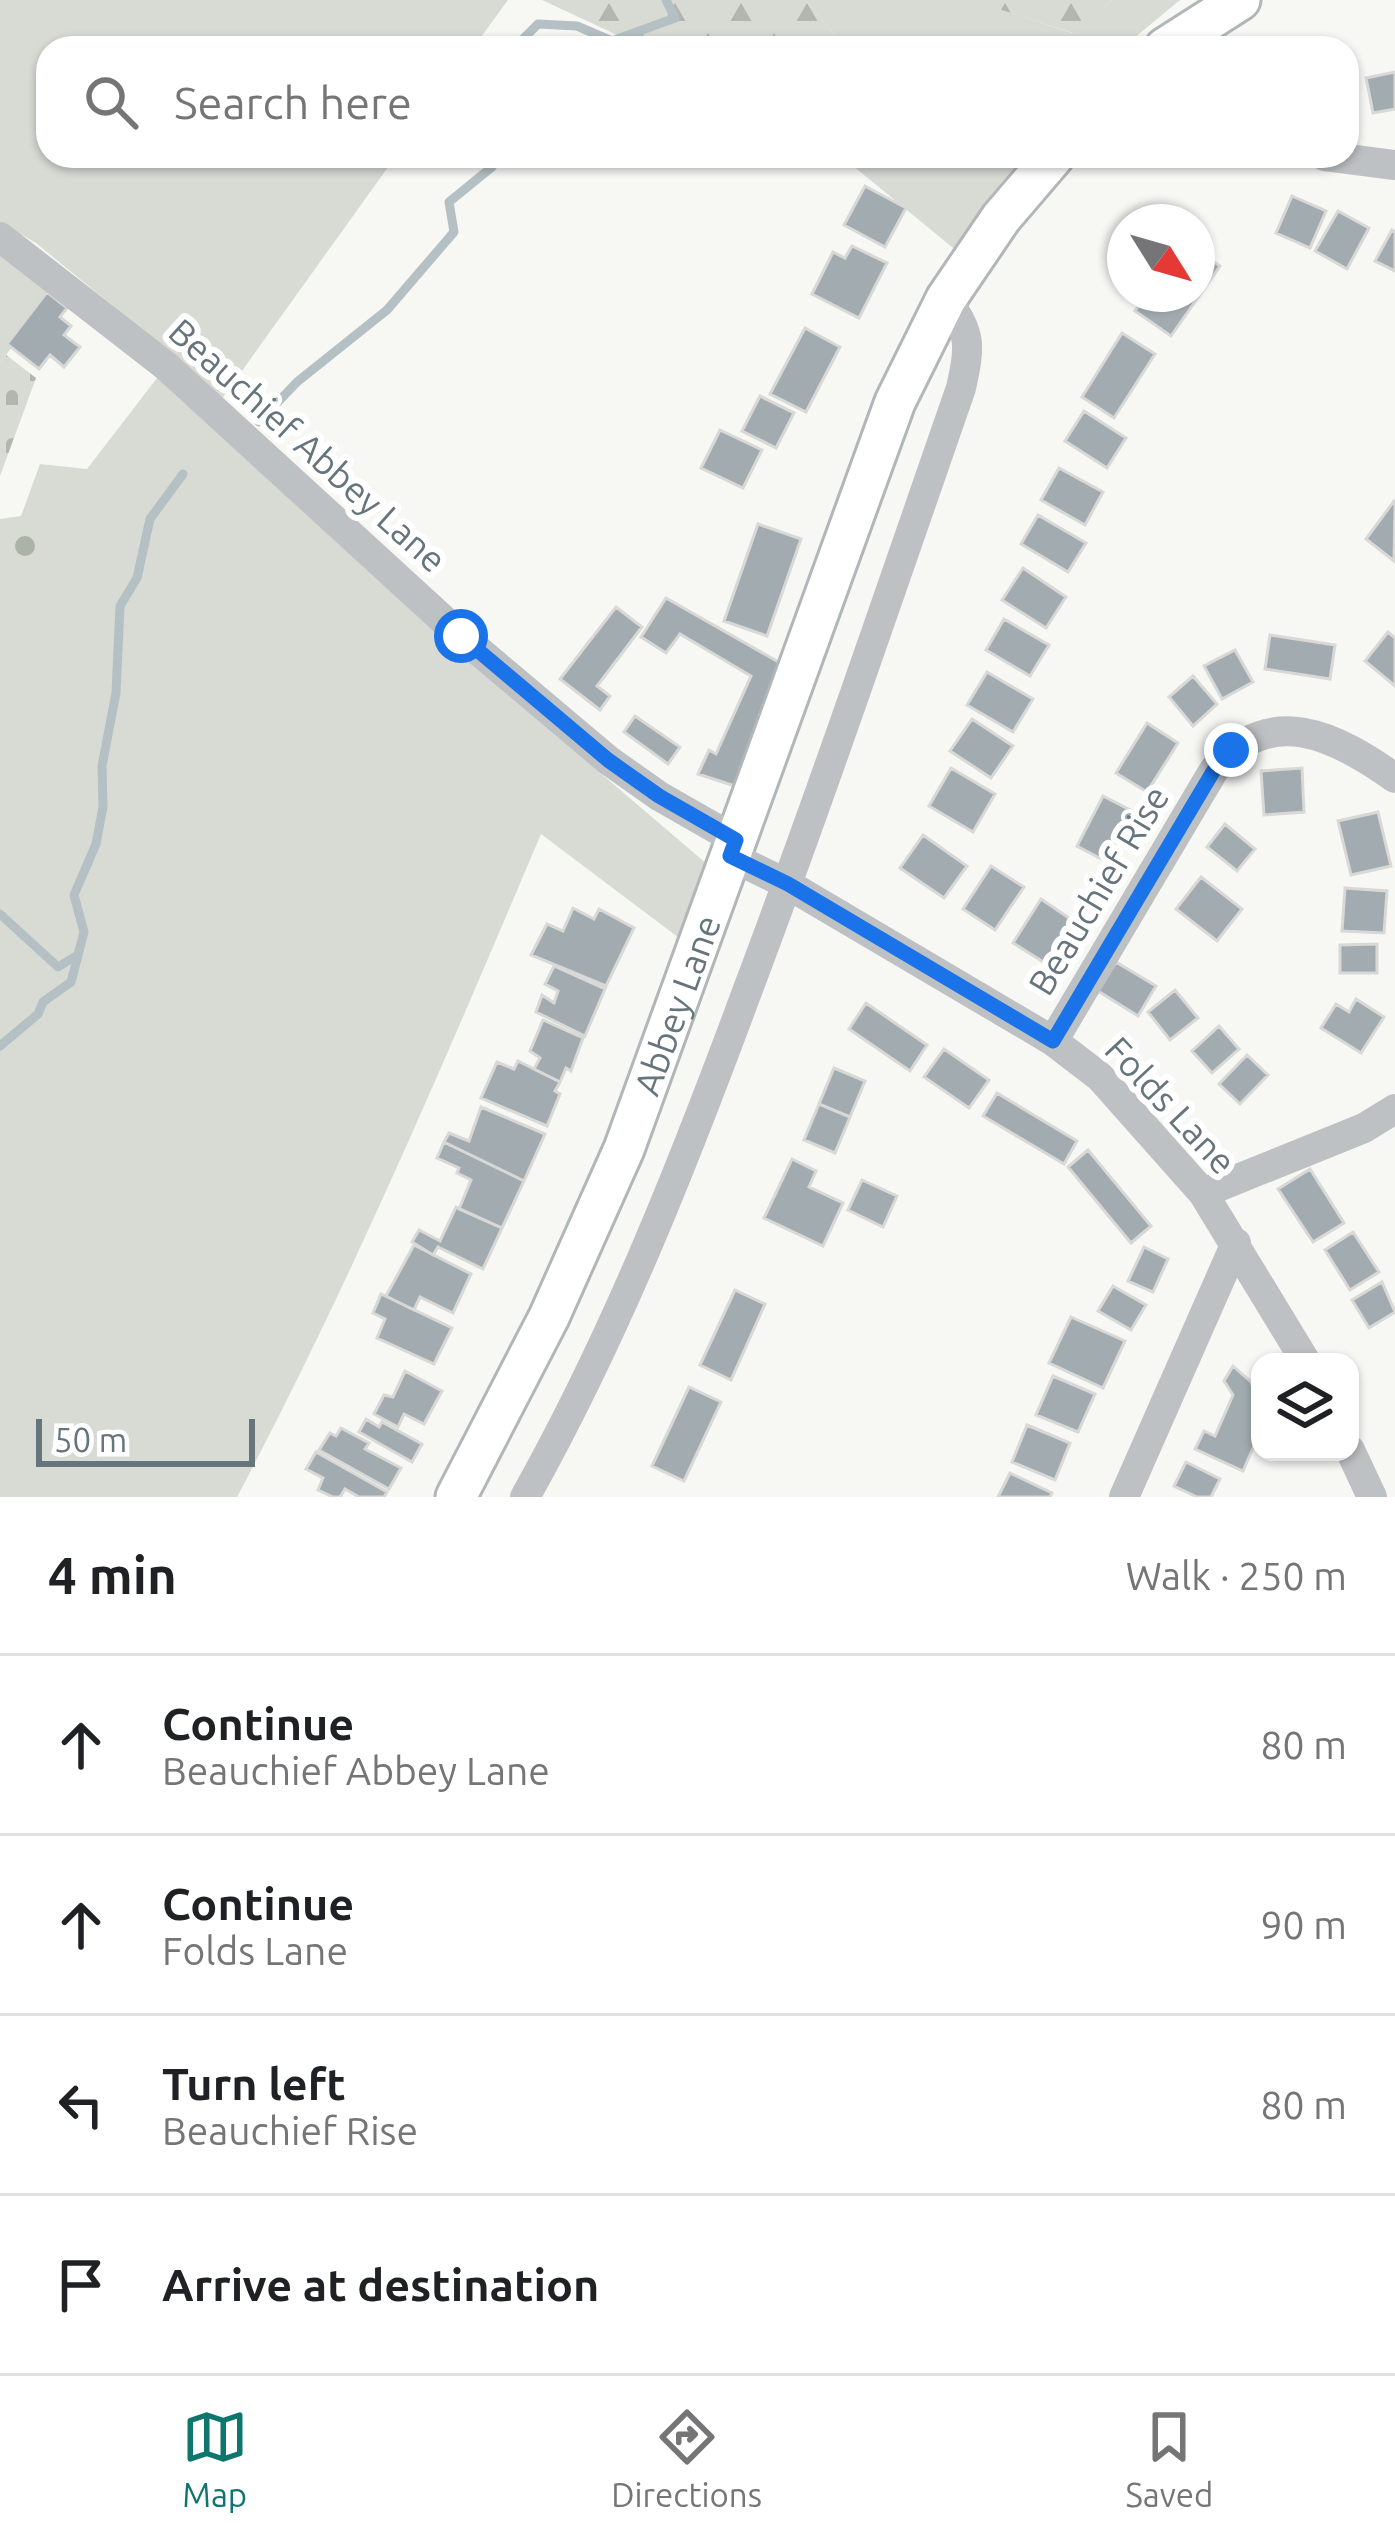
<!DOCTYPE html>
<html lang="en">
<head>
<meta charset="utf-8">
<style>
  body { margin:0; font-family:Ubuntu,sans-serif; background:#f6f6f6; color:#202124 }
  .controls { position:absolute; right:36px; bottom:36px; display:grid; overflow:hidden; border-radius:24px; box-shadow:0 3px 9px #0004 }
  .controls button { width:108px; height:108px; display:grid; place-items:center; padding:0; border:0; border-bottom:3px solid #e0e0e0; background:#fff; color:#202124; font:60px sans-serif }
  .compass { position:absolute; left:1107px; top:204px; width:108px; height:108px; border-radius:50%; background:#fff; box-shadow:0 3px 9px #0004; rotate:127deg }
  .scale { position:absolute; left:36px; bottom:30px; width:219px; box-sizing:border-box; padding-left:12px; border:6px solid #66757c; border-top:0; font-size:33px; line-height:42px; white-space:nowrap; color:#66757c; -webkit-text-stroke:9px #fff; paint-order:stroke }
  .stop { position:absolute; width:36px; height:36px; margin:-27px; border:9px solid #1a73e8; border-radius:50%; background:#fff }
  .stop.end { background:#1a73e8; border-color:#fff; box-shadow:0 3px 12px #0008 }
  .list { margin:0; padding:0; list-style:none }
  h2 { display:flex; justify-content:space-between; align-items:center; height:156px; margin:0; padding:0 48px; font-size:51px }
  h2 small { font-size:39px; font-weight:400; color:#757577 }
  .list li { display:grid; grid-template-columns:78px 1fr auto; gap:36px; align-items:center; box-sizing:border-box; height:180px; padding:0 48px; border-top:3px solid #e0e0e0 }
  .list b { display:block; font-size:45px; white-space:nowrap }
  .list p { margin:0; font-size:39px; white-space:nowrap; color:#757577 }
  .list em { font-size:39px; font-style:normal; color:#757577 }
  .icon { flex:none; width:66px; height:66px; fill:none; stroke:currentColor; stroke-width:2; stroke-linecap:round; stroke-linejoin:round }
  .map { position:relative; flex:none; width:1395px; height:1497px; overflow:hidden }
  .search { position:absolute; background:#fff; box-shadow:0 3px 9px #0004; left:36px; right:36px; top:36px; height:132px; display:flex; align-items:center; gap:30px; box-sizing:border-box; padding:0 42px; border-radius:36px; color:#757577; font-size:45px }
  .sheet { height:876px; background:#fff }
  nav { display:flex; justify-content:space-around; align-items:center; box-sizing:border-box; height:168px; border-top:3px solid #e0e0e0; background:#fff; font-size:33px; color:#757577 }
  nav a { display:grid; justify-items:center; gap:6px }
  nav .on { color:#0f766e }
  .map>svg:first-child { display:block }
  .green { fill:#d7dbd4 }
  .forest { fill:url(#forest-firs) }
  .cemetery { fill:url(#cemetery-stones) }
  .lines { fill:none; stroke-linecap:round; stroke-linejoin:round }
  .stream { stroke:#b4c0c3; stroke-width:9 }
  .building { fill:#a2abaf; stroke:#d8d8d7; stroke-width:3 }
  .major-casing { stroke:#b1b6b8; stroke-width:45 }
  .minor { stroke:#bdc1c4; stroke-width:30 }
  .major { stroke:#fff; stroke-width:39 }
  .tree { fill:#abb2a7 }
  .route { stroke:#1a73e8; stroke-width:15 }
  .labels { text-anchor:middle; dominant-baseline:central; stroke-width:12; stroke-linejoin:round; paint-order:stroke }
  .street-label { font-size:36px; fill:#66757c; stroke:#fff }
</style>
</head>
<body>
<div class="map">
<svg width="1395" height="1497" viewBox="0 0 1395 1497">
  <defs>
    <pattern id="forest-firs" width="22" height="20" patternUnits="userSpaceOnUse" patternTransform="scale(3)"><rect width="22" height="20" fill="#d7dbd4"/><path d="M5 1l3.5 6h-7zM16 11l3.5 6h-7z" fill="#b2b6b1"/></pattern>
    <pattern id="cemetery-stones" width="16" height="16" patternUnits="userSpaceOnUse" patternTransform="scale(3)"><rect width="16" height="16" fill="#d7dbd4"/><path d="M2 7V4a2 2 0 0 1 4 0v3zM10 15v-3a2 2 0 0 1 4 0v3z" fill="#b2b6b1"/></pattern>
  </defs>
  <rect width="100%" height="100%" fill="#f7f7f4"/>
  <path class="green" d="M0 0H508L473 48H48V156H396L206 421 441 637 728 882 703 956 541 834C446 1058 351 1282 237 1497H0V519L21 516 40 464 87 469 174 356 36 243 0 222Z
    M805 0H987V5L1072 33 1112 0H1180L1122 48H832L835 35Z
    M841 156H1048L986 275Z
    M0 247 52 286 7 343 12 347 0 363Z"/>
  <path class="forest" d="M542 0H805L835 35 832 48H645Z
    M987 0H1112L1073 33 986 5Z"/>
  <path class="cemetery" d="M6 355 36 378 0 476V363Z"/>
  <g class="lines">
    <path class="stream" d="M514 48 538 24 577 26 612 41 675 18 666 0
      M259 422 297 382 387 310 454 232 449 202 492 167 499 156
      M0 914 58 967 76 956
      M0 1046 38 1014 43 1002 71 982 84 932 74 895 96 844 103 807 102 766 116 693 120 606 137 578 150 519 183 474"/>
  </g>
  <path class="building" d="M1395 72V109L1373 113 1366 78Z
    M865 186 906 208 885 247 844 225Z
    M1292 196 1326 211 1310 248 1276 233Z
    M1338 211 1369 228 1347 269 1315 251Z
    M1392 230 1395 232V271L1375 261Z
    M852 246 887 263 859 318 812 294 833 252 845 258Z
    M1197 250 1220 266 1171 336 1135 311 1147 294H1197Z
    M47 292 67 308 60 317 71 326 64 335 80 347 64 367 50 355 39 369 7 344Z
    M805 328 840 347 806 412 770 394Z
    M1122 333 1155 354 1114 418 1082 397Z
    M760 396 794 413 776 448 742 431Z
    M1084 411 1126 438 1107 468 1065 441Z
    M720 430 762 450 743 488 701 468Z
    M1059 468 1103 492 1085 525 1041 500Z
    M1394 501 1395 502 1394 561 1366 539Z
    M1038 515 1086 543 1068 572 1021 544Z
    M758 524 801 539 767 636 724 621Z
    M1023 568 1066 597 1046 628 1002 600Z
    M666 598 782 664 738 787 698 774 709 750 716 754 751 676 680 634 666 653 641 637Z
    M616 607 642 627 597 686 610 696 600 710 560 679Z
    M1004 619 1049 645 1030 676 986 650Z
    M1388 632 1395 638V686L1365 661Z
    M1270 635 1335 645 1330 679 1265 669Z
    M1235 650 1253 682 1222 699 1204 666Z
    M987 672 1033 699 1013 732 967 705Z
    M1193 676 1217 704 1193 726 1169 697Z
    M635 716 680 747 668 764 624 732Z
    M972 719 1013 746 991 778 950 751Z
    M1147 723 1178 743 1147 792 1116 773Z
    M951 768 995 794 973 832 929 806Z
    M1302 768 1304 812 1264 815 1261 771Z
    M1103 796 1134 812 1107 862 1077 846Z
    M1378 812 1391 866 1351 875 1338 821Z
    M1225 824 1255 849 1237 871 1207 847Z
    M923 835 967 866 944 898 900 868Z
    M991 866 1024 887 995 930 963 909Z
    M1201 877 1242 909 1217 941 1176 909Z
    M1345 888 1387 891 1384 933 1342 931Z
    M1041 899 1072 920 1045 963 1013 943Z
    M573 908 594 919 599 909 634 928 606 986 531 955 547 924 563 931Z
    M1377 944V973H1340V945Z
    M1116 962 1156 986 1138 1016 1098 991Z
    M554 966 605 989 585 1036 536 1012 542 995 554 1003 558 991 545 984Z
    M1175 990 1198 1018 1170 1040 1148 1012Z
    M1356 999 1384 1017 1361 1053 1321 1028 1336 1004 1349 1012Z
    M866 1003 927 1045 910 1071 849 1029Z
    M543 1020 583 1038 571 1071 566 1068 560 1082 534 1069 540 1058 530 1051Z
    M1219 1026 1239 1049 1212 1073 1192 1051Z
    M944 1049 989 1080 969 1108 924 1077Z
    M1247 1055 1268 1075 1240 1104 1219 1084Z
    M518 1061 560 1082 555 1091 560 1094 547 1126 481 1098 497 1062 514 1069Z
    M834 1068 865 1081 850 1117 819 1104Z
    M997 1093 1077 1141 1064 1164 983 1116Z
    M819 1104 850 1117 835 1153 804 1140Z
    M481 1107 545 1134 524 1181 444 1142 449 1133 469 1141Z
    M444 1142 524 1181 502 1228 459 1209 471 1180 457 1173 459 1168 437 1158Z
    M1088 1150 1151 1226 1131 1243 1068 1167Z
    M792 1159 816 1171 809 1187 843 1203 823 1246 764 1218Z
    M1310 1169 1344 1223 1313 1242 1278 1189Z
    M862 1180 897 1196 883 1227 848 1210Z
    M456 1207 502 1228 483 1269 438 1247 433 1255 412 1242 419 1230 440 1241Z
    M1353 1232 1379 1272 1350 1290 1325 1250Z
    M414 1245 471 1274 453 1313 420 1297 414 1310 386 1296Z
    M1144 1247 1168 1259 1153 1292 1128 1281Z
    M1382 1282 1395 1312 1369 1328 1352 1300Z
    M1113 1286 1146 1305 1131 1330 1098 1311Z
    M735 1290 765 1304 731 1380 700 1365Z
    M381 1294 452 1328 434 1364 377 1338 385 1319 373 1313Z
    M1071 1317 1125 1341 1103 1388 1049 1363Z
    M1233 1366 1251 1382 1260 1404V1432L1243 1471 1195 1449 1204 1431 1215 1436 1233 1395 1224 1381Z
    M405 1371 442 1391 424 1424 404 1414 398 1427 374 1414 384 1395 393 1397Z
    M1053 1376 1095 1394 1078 1432 1036 1415Z
    M689 1387 721 1402 684 1481 652 1466Z
    M366 1419 379 1427 382 1422 422 1444 412 1462 359 1432Z
    M1027 1425 1070 1443 1055 1480 1012 1462Z
    M341 1428 369 1443 365 1449 401 1468 389 1489 319 1450 330 1433 336 1436Z
    M316 1452 387 1492 384 1497H359L345 1489 340 1497H333L318 1490 323 1478 306 1469Z
    M1186 1462 1220 1479 1211 1497H1197L1174 1486Z
    M1010 1473 1052 1493 1050 1497H998Z"/>
  <g class="lines">
    <defs>
      <g id="major">
        <path d="M1165 48 1240 0"/>
        <path id="s1" d="M456 1497 549 1317 624 1149 895 402 946 299 1001 218 1054 156"/>
      </g>
    </defs>
    <use href="#major" class="major-casing"/>
    <path class="minor" d="M1325 156 1395 165
      M0 237 166 366 461 636 608 760 659 796 736 840
      M730 856 787 884 1053 1041 1100 1077 1203 1193 1306 1362
      M1053 1041 1214 770C1270 702 1336 736 1395 778
      M1203 1193 1364 1128 1395 1109
      M1350 1450 1372 1497
      M525 1497C616 1335 684 1162 748 989 823 790 891 589 961 388 970 347 972 333 946 299
      M1124 1497 1236 1243"/>
    <use href="#major" class="major"/>
  </g>
  <circle class="tree" cx="25" cy="546" r="10"/>
  <g class="lines">
    <path class="route" d="M461 636 608 760 659 796 736 840 730 856 788 884 1053 1041 1214 770 1231 750"/>
  </g>
  <g class="labels">
    <g class="street-label">
      <text transform="translate(308 445) rotate(42)">Beauchief Abbey Lane</text>
      <text transform="translate(1098 890) rotate(-59)">Beauchief Rise</text>
      <text stroke="none"><textPath href="#s1" startOffset="540">Abbey Lane</textPath></text>
      <text transform="translate(1171 1105) rotate(47)">Folds Lane</text>
    </g>
  </g>
</svg>
<div class="controls">
<button><svg class="icon" aria-label="layers" viewBox="0 0 24 24"><path d="M12 4l9 5-9 5-9-5zM3 14l9 5 9-5"/></svg></button>
</div>
<svg class="compass" viewBox="-18 -18 36 36"><path d="M0-13l5 13h-10z" fill="#e53935"/><path d="M0 13l5-13h-10z" fill="#757577"/></svg>
<div class="scale">50 m</div>
<div class="stop" style="left:461px;top:636px"></div>
<div class="stop end" style="left:1231px;top:750px"></div>
<div class="search"><svg class="icon" aria-label="search" viewBox="0 0 24 24"><circle cx="10" cy="10" r="6"/><path d="M15 15l6 6"/></svg>Search here</div>
</div>
<section class="sheet">
<h2>4 min<small>Walk · 250 m</small></h2>
<ul class="list">
<li><svg class="icon" aria-label="ahead" viewBox="0 0 24 24"><path d="M12 20V5M6 11l6-6 6 6"/></svg><div><b>Continue</b><p>Beauchief Abbey Lane</p></div><em>80 m</em></li>
<li><svg class="icon" aria-label="ahead" viewBox="0 0 24 24"><path d="M12 20V5M6 11l6-6 6 6"/></svg><div><b>Continue</b><p>Folds Lane</p></div><em>90 m</em></li>
<li><svg class="icon" aria-label="left" viewBox="0 0 24 24"><path d="M17 20v-9H6M10 6l-5 5 5 5"/></svg><div><b>Turn left</b><p>Beauchief Rise</p></div><em>80 m</em></li>
<li><svg class="icon" aria-label="arrive" viewBox="0 0 24 24"><path d="M6 21V4h12l-3 4 3 4H6"/></svg><div><b>Arrive at destination</b></div></li>
</ul>
</section>
<nav>
<a class="on"><svg class="icon" aria-label="map" viewBox="0 0 24 24"><path d="M3 6l6-2 6 2 6-2v14l-6 2-6-2-6 2zM9 4v14M15 6v14"/></svg>Map</a>
<a><svg class="icon" aria-label="directions" viewBox="0 0 24 24"><path d="M12 3l9 9-9 9-9-9zM9 14v-3h6M13 9l2 2-2 2"/></svg>Directions</a>
<a><svg class="icon" aria-label="saved" viewBox="0 0 24 24"><path d="M7 4h10v16l-5-4-5 4z"/></svg>Saved</a>
</nav>
</body>
</html>
